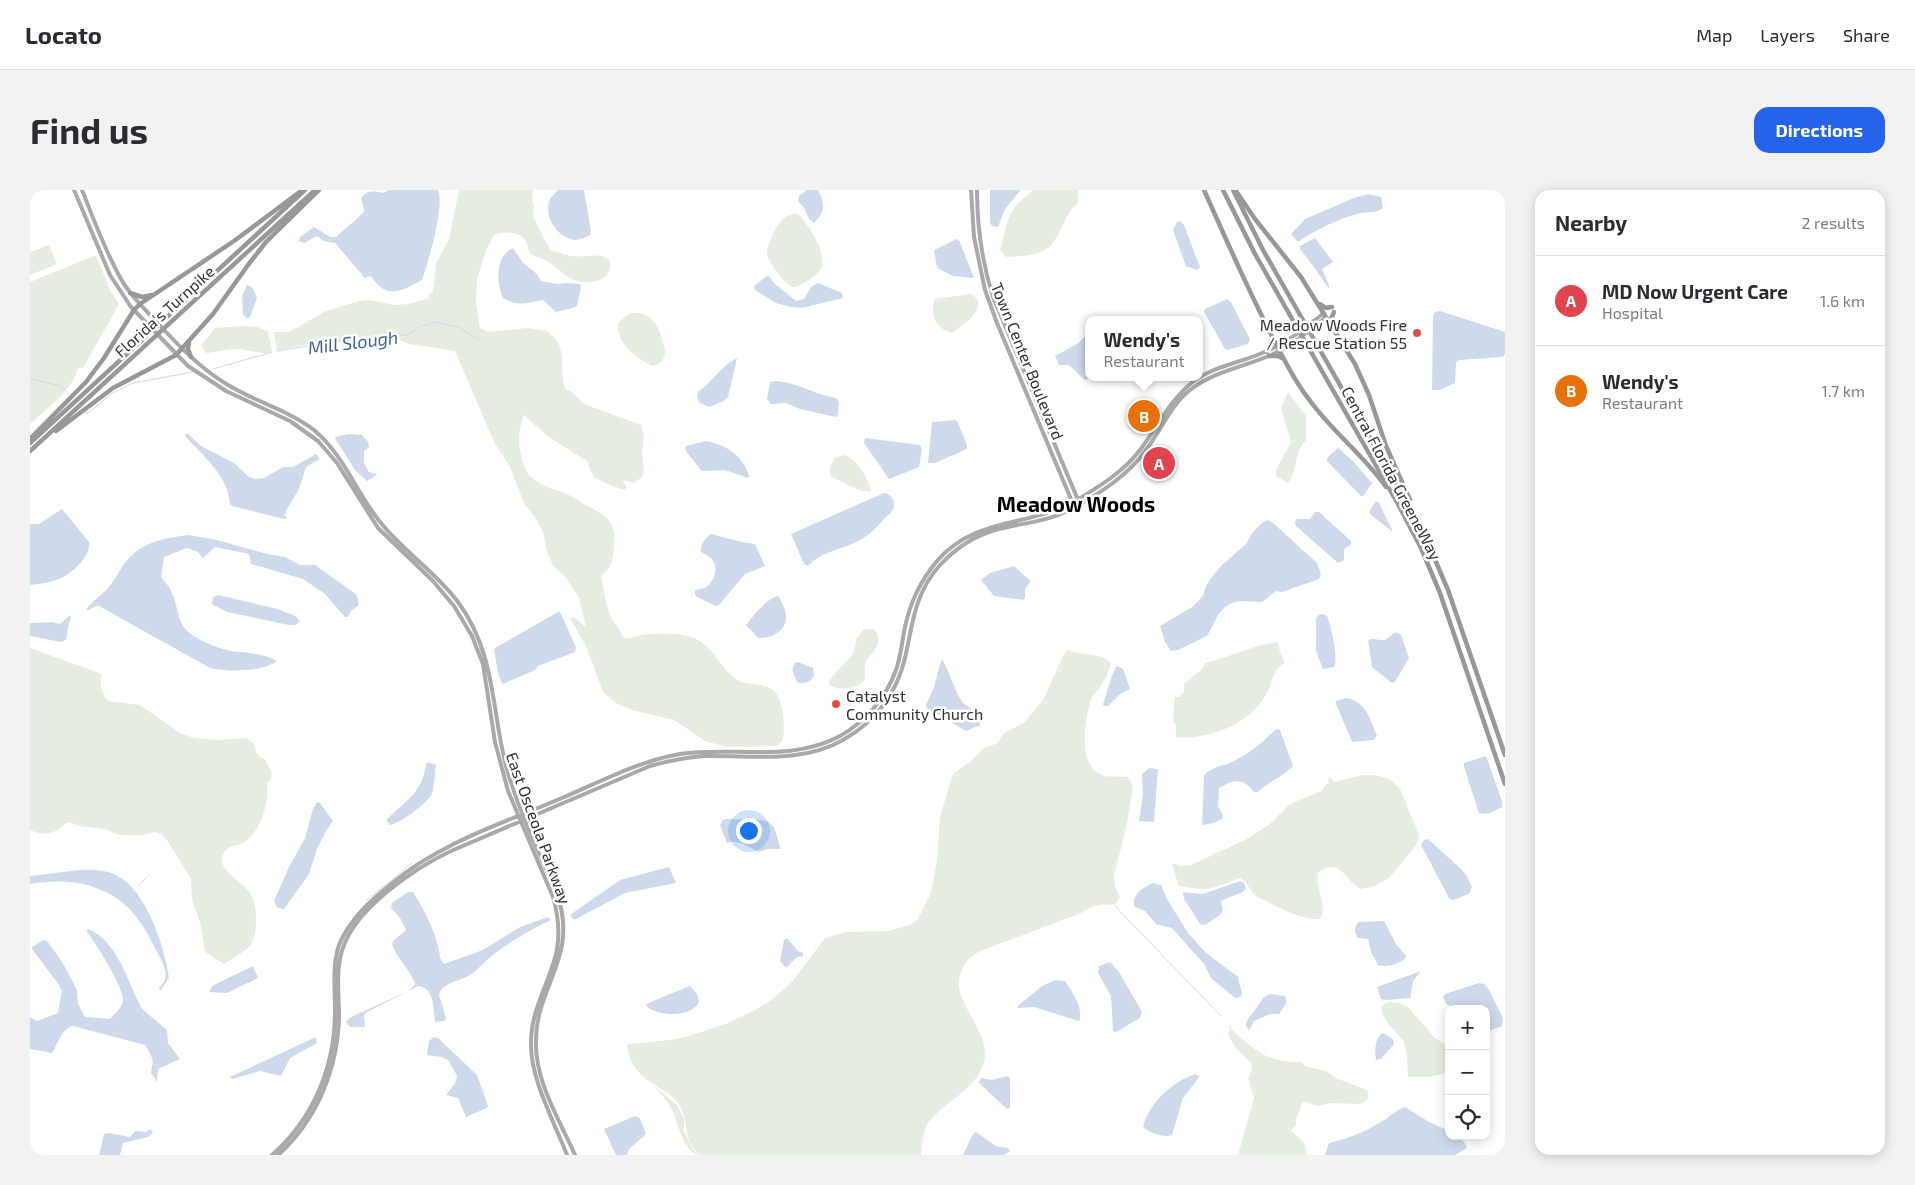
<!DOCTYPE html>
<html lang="en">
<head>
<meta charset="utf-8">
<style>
  body { margin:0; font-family:"Exo 2",sans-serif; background:#f2f2f3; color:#2b2b33 }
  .controls { position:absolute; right:15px; bottom:15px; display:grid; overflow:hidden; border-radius:10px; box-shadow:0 2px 12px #0003 }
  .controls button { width:45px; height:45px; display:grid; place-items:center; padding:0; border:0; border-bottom:1px solid #e1e1e2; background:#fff; color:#2b2b33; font:25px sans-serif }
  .you { position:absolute; left:718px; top:640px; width:18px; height:18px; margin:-12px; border:4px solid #fff; border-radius:50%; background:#1a73e8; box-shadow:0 0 0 8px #1a73e833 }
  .badge { display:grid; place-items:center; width:32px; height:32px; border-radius:50%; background:#2563eb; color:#fff; font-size:16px; font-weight:700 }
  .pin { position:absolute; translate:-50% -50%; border:2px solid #fff; box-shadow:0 1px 5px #0006 }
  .popup { position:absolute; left:1055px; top:126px; width:118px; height:65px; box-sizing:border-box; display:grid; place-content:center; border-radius:10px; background:#fff; filter:drop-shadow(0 1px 4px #0005); font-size:16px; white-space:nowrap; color:#7c7c81 }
  .popup b { font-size:19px; color:#2b2b33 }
  .popup::after { content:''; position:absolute; left:50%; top:100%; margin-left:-10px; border:10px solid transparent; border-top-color:#fff }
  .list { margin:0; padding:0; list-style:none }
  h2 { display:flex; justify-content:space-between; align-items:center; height:65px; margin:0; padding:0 20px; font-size:21px }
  h2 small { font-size:16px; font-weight:400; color:#7c7c81 }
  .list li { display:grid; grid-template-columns:32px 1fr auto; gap:15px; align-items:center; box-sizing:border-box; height:90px; padding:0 20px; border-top:1px solid #e1e1e2 }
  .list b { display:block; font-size:19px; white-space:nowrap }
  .list p { margin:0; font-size:16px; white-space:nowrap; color:#7c7c81 }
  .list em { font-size:16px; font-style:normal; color:#7c7c81 }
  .icon { flex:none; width:28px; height:28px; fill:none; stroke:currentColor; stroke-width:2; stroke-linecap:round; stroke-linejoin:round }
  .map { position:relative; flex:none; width:1475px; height:965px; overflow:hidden; border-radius:15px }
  header { display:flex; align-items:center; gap:30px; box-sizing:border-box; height:70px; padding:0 25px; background:#fff; border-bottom:1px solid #e1e1e2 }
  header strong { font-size:24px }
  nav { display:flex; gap:28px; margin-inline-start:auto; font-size:18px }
  .intro { display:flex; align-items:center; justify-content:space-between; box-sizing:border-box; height:120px; padding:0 30px }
  h1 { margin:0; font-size:35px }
  .button { padding:12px 22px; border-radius:15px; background:#2563eb; color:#fff; font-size:18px; font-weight:700 }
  main { display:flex; gap:30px; padding:0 30px }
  aside { flex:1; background:#fff; border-radius:15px; box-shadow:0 2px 12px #0003 }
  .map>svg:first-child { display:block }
  .green { fill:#e5ede0 }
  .water { fill:#cedaeb }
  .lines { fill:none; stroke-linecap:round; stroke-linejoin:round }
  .stream { stroke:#cedaeb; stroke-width:1 }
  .major { stroke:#a9a9a9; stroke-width:4 }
  .highway { stroke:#989898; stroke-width:4.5 }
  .poi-dot { fill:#dd4f3e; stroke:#fff; stroke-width:2 }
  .labels { text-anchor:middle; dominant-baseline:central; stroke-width:5; stroke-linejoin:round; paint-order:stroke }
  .street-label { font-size:16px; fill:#313131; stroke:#fff }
  .poi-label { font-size:16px; fill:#313131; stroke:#fff; text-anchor:end }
  .water-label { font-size:18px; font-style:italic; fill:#426490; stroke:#fff }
  .district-label { font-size:21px; font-weight:bold; fill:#000; stroke:#fff }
</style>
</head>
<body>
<header>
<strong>Locato</strong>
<nav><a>Map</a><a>Layers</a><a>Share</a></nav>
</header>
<div class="intro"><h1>Find us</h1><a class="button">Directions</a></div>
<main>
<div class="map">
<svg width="1475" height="965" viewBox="0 0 1475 965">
  <rect width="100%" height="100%" fill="#fff"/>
  <path class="green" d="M429 0H503L502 6 504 16 503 27 521 61C528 61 534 65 541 66 553 68 571 61 580 71 584 91 559 96 544 90 534 86 527 77 518 72 512 68 506 67 500 64 498 60 498 56 496 52 491 41 474 41 464 45L456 61 447 89 446 112 450 138 459 142 497 138 517 141C541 159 527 179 536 200H540L554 214 611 235 614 245 612 264 614 281 612 287 604 293 593 290 597 300C584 299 577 292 564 288L557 271 517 246 494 225C488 240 488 250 491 266 493 273 495 281 500 286 512 298 527 299 541 306 546 308 550 312 554 314 575 325 587 330 584 356 582 372 583 375 571 386 574 399 575 412 580 425 584 434 590 439 594 448 600 449 606 446 613 445 628 443 643 443 658 446 681 451 689 477 706 489 717 497 735 491 745 502 754 512 755 537 753 550L747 556 697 557 675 551 644 530 602 520 586 513 573 502 556 456 540 428H545L556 437 549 408 535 386 523 376 517 362 513 342 505 327 494 313 480 277 464 252 425 161 379 154 365 148 317 155 304 150H299L247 161 244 142H259L296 121 330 111 339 110 364 115 378 114 397 109 403 100 406 73 419 49Z
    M1003 0H1048V13C1039 20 1036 29 1031 39 1019 67 1003 65 976 67L970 60 978 30 985 16Z
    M765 23 770 25C776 34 784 44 788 54 791 59 793 71 792 76 792 83 769 98 763 97 757 97 738 71 737 65 736 59 740 52 742 46 747 35 752 26 765 23Z
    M19 55 27 74 0 85V62Z
    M66 65 80 100 89 114 53 178H48C43 200 16 219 0 234V92Z
    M941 104C962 116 933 135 922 143 906 139 899 125 905 109Z
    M601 123C621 121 628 135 633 152 634 156 636 163 634 167 632 173 627 175 622 176 606 167 587 155 588 134L593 128Z
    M211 136 227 137 238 141 242 162C229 165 221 160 209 159 198 159 186 162 176 163L171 155 185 138Z
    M1258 202 1276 226V250C1262 264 1270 277 1258 293L1246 286V280L1261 252 1251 218Z
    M815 265C827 269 839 290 841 301H831L802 287 799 281 804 268Z
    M844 439C857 456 839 461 835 475 834 480 835 486 835 491 826 498 810 502 800 495L799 491 801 488 823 464 827 448 833 440Z
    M1248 452 1250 462 1255 473C1241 481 1243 493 1236 505 1218 535 1179 550 1146 547V535L1143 531 1145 507H1150L1154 502V494L1173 478 1175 473C1199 467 1223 455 1248 452Z
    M0 458 72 484C69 494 71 504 79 511L110 515 150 543 164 548 186 550 216 548 224 554 227 565 235 569 242 583 241 590 237 593C240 611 230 644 213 653 208 655 202 655 198 658 178 676 212 690 220 703 226 712 226 723 226 733 226 740 224 750 220 756 213 763 202 768 194 774L175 762 170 732 162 709 161 689 137 650 131 644 125 642 112 645H89L75 639 50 636 38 632C27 643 15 647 0 640Z
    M1038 460C1051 466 1071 462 1081 473 1079 479 1077 486 1074 491 1070 498 1064 503 1061 510 1055 528 1048 571 1068 583 1077 589 1088 585 1098 587L1103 596 1097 634 1084 686 1085 696 1090 707 1086 714C1080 715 1074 714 1068 715 1060 717 1054 722 1047 725 1024 732 1002 742 980 750 967 755 949 759 939 769 932 776 928 787 929 797 933 822 963 849 953 875 943 903 912 912 897 935 892 944 892 956 891 965H670C651 949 660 930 648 913 637 899 616 893 606 879 601 873 599 864 597 858L598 854 640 850 659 846 698 833 725 820 740 811 761 793 795 748 815 742 859 741 882 734 888 729 901 703 907 671 910 627 921 590 924 583 941 571 954 558 968 553 974 543 995 532 1013 510 1034 464Z
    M1333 585C1349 585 1360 586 1370 599L1389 645 1387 654 1359 688 1342 697 1330 699C1314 688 1309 667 1288 683 1285 699 1298 713 1290 729 1269 729 1255 721 1237 711 1233 709 1226 707 1223 703 1218 697 1218 693 1210 688 1183 698 1178 703 1148 695L1142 673 1150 676 1161 675 1215 650 1240 634 1260 614 1291 601 1298 593 1299 586 1304 592Z
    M1360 812 1371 813 1378 817 1404 847 1419 857V882L1399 887H1378C1377 876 1378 861 1374 852 1370 845 1336 816 1360 812Z
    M1201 839C1225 860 1237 873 1272 872L1275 876 1296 881 1306 888 1337 900 1339 907 1333 913 1329 914 1302 913 1287 916 1273 911 1266 930V935L1261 940 1274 952 1277 965H1208L1224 908 1218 888 1221 883 1222 874C1212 864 1202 857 1198 843Z
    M621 893 647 915 654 929V941L663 960 669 965C653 963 648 931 641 918 636 909 629 901 621 893Z"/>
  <path class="water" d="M359 0H408C415 16 398 73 392 90 369 102 357 110 341 86L335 88 305 53 293 51 287 46 274 53 269 51 270 47 284 37 300 47H306L333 23 334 20 331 8C337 0 344 1 353 3Z
    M528 0H554L561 41 560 45C556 47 550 50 545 50 529 48 517 32 518 16 518 9 524 4 528 0Z
    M777 0H788C795 14 796 21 784 33L779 29 774 18 768 11 769 6Z
    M960 0H991L975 19 968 37 962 36 960 33Z
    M1338 4 1351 7 1353 18C1347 23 1339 22 1331 23 1309 28 1288 39 1269 51H1267L1261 44 1275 29 1324 8Z
    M1150 31 1154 35 1170 77 1167 80 1156 76 1143 40 1147 32Z
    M1285 48 1303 72 1292 79 1299 95V99L1284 77 1270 59V56Z
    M927 49 929 50 944 88 923 86 907 78 904 60Z
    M483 58 493 73 507 84 511 91 528 94 535 93 550 94 551 97 547 116 542 118 526 122 513 110C498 113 487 117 473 108 466 93 465 66 483 58Z
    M737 86H739L744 93 766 111 774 109 781 97 788 93 812 103 813 108 772 118 761 117 746 113 725 100 724 96Z
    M217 95 223 98 227 108 220 127 217 128 213 125 212 106Z
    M1197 109 1201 112 1220 149 1218 154 1197 160 1195 159 1174 122 1175 119Z
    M1410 121 1475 142V164L1473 167 1429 170 1426 172 1425 193 1409 200H1402L1403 125 1405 122Z
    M1059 143V187H1061L1055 190 1039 175H1029L1025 166 1047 154Z
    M707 168 698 207 694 211 679 217 670 213 667 208 668 202C682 192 692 175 707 168Z
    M747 191C768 193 784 204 806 208L809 212 808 225 806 227 770 219 756 213 741 214 737 209 740 192Z
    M925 230 928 233 937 255V259L905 273H898L902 232Z
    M157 243 171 256 204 273 219 287 225 289 234 288 253 277H263L286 264 290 269 276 277 269 299 257 319 255 325 257 329H254L202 316 200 314C198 285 173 266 155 246Z
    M318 244 332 245 338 252 339 257 334 261V273L339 282 346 284V286L337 291 325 280 306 250 305 247Z
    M835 248 890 255 892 259 889 277 859 289 834 253Z
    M676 251C696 255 713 265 719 286L718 288 695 280 673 281 670 279 655 260 656 256Z
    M1308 258 1323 271 1342 293 1333 306H1331L1297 271V268Z
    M854 303C860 304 863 307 864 313 865 321 859 324 854 329 847 337 840 345 830 350 814 359 790 362 778 376L774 374 761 344Z
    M1346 311 1349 313 1363 342 1340 324 1339 322Z
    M32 319 59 352C62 365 43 383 31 388 23 392 10 394 0 395V334H9Z
    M1285 322H1289L1321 351V355L1314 359V370L1308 373 1266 336 1265 332 1267 329H1280Z
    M1237 330 1242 332 1287 373 1291 384 1289 389 1252 402 1246 401 1232 412 1210 411 1202 413 1195 417 1188 425 1177 446 1148 460 1141 461 1135 452 1130 436 1162 417 1172 407 1178 392 1191 376 1217 353C1220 344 1229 334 1237 330Z
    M681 344 712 352 725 354 735 376 715 384 689 415 686 416 667 407 665 404V400C669 399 673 399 676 397 685 391 689 376 681 368 678 366 674 364 671 362 670 355 675 348 681 344Z
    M158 345 187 350 237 364 255 367 270 375H285L327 405 329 415 321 421 318 427H315L295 404 273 389 221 374 219 364 185 357 173 368 168 362 157 358 134 367 131 387C135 392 140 397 142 403 147 413 147 426 153 436 162 449 187 458 201 461 216 463 233 463 247 471 233 482 196 482 180 478L69 416H65L59 420H56C61 411 71 406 78 398 85 390 89 381 95 373 110 352 135 348 158 345Z
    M984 376 1001 391 995 399V408L993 410 964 406 951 390 960 383Z
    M188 405 248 419 265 426 270 431 265 435H259L197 422 182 414 183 407Z
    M747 406 749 407C751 412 756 419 756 426 757 441 741 449 728 448L716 435C725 424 733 412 747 406Z
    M528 422H530L546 457 545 462 508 476 505 480 473 494C466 484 467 471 464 460L465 458Z
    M1292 424 1297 426C1301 436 1309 469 1304 477L1293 479 1286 461V429L1288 425Z
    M40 425 41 428 38 437 36 450 31 452 0 446V433L22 432 30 434Z
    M1366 442 1371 445 1379 468 1365 492 1362 493 1342 477 1338 451 1341 449 1355 450Z
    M913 470 928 505 933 513 955 528 949 534 950 536 948 537 947 536 936 541 897 518 896 515 904 497 911 471Z
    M768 472 783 478 784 486C781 492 773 495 767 492L762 480 765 473Z
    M1087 476 1093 479 1100 499 1090 504 1078 516H1075L1073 515C1075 508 1083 480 1087 476Z
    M1316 508C1336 511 1340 529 1347 546L1344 550 1322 552 1321 549 1306 514V511Z
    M1246 539 1250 540 1263 576C1254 586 1238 592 1228 602H1224C1212 587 1204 590 1189 598L1188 616 1193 625V628L1184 633 1172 635 1174 585C1183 576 1195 576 1206 570 1221 562 1234 551 1246 539Z
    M1456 566 1472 611V617L1460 623 1453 624 1449 623 1434 577V573Z
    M397 572 406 575C405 581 404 599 402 604 396 614 371 633 360 635L356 630 384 604 392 591Z
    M1119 578 1128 579 1124 630V632L1109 631 1113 604 1112 584Z
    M287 612 290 613 303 631 296 641 287 659 279 684 254 719 247 717 244 711 259 677 275 648 283 619Z
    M696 629 731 630 737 631 744 637 750 656V659H738L729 662C720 657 707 649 697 653L690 635 693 630Z
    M1398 649 1432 680 1437 686 1442 697 1439 704 1423 710 1419 708 1391 655 1394 650Z
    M639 677 646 693 595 703 544 730 540 725 590 690Z
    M50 680C65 679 79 680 91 688 118 705 135 759 139 788L130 801 129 798C142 787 133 773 126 760 113 734 100 712 71 700 49 690 24 690 0 694V686Z
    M1210 691 1214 693 1216 698 1213 702 1193 710 1191 712 1193 720 1190 725 1175 735 1170 734 1154 709 1153 702 1173 704Z
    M1123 693 1131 695 1137 709 1158 743 1175 762 1208 787 1212 803 1211 807 1205 808 1181 788 1174 774 1142 738 1126 734 1115 721 1105 717C1100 706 1113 697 1123 693Z
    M378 702H383C394 719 403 737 408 756 410 762 409 769 414 774L453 760 490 737 518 727 521 730C501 740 482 750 464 764 456 770 449 779 440 785 431 791 412 792 409 805L416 828 415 831 405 832C403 818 405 798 388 796L337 822 334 825 335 837H320L316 832 319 828 378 801 385 795C384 784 366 768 362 754L363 751 376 740 370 728 361 718 362 713Z
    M1354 731 1366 754 1376 766 1375 769C1367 774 1357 778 1348 775L1341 762 1338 749 1328 748C1324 742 1324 737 1329 732Z
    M59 739C87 753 95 784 108 811L112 819 137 840 138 853 150 869 128 879 127 892 121 883 123 871 120 863 115 855 43 836C31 839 28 854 22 863L0 859V827L7 831 28 823 32 801 29 795 2 759V757L13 750 17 751 31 770 43 792 47 801 48 814 55 827 80 829C85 824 93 817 93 809 93 797 66 753 57 742V740Z
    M757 748 768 761 773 763V766L767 767 756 778 750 771 754 750Z
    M1080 772 1089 782 1112 822 1110 828 1086 842 1083 841 1081 806 1068 783 1069 776Z
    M223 776 228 788 197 803 179 802 182 796Z
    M1391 781 1383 791 1380 808 1356 810 1351 809 1347 797Z
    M1025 790 1035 791C1042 802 1054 818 1049 831L1004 817 987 818 988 816 1012 796Z
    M1449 793 1454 794 1458 798 1473 828 1472 836 1461 840 1456 839V819H1427L1416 814 1413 807 1415 804Z
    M660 796 667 804 669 812C661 828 628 827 616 816L618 813Z
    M1240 804 1255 806 1257 812 1249 824H1240L1224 831 1219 841 1216 835 1217 831 1234 807Z
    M1353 843 1363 849 1364 854 1351 869 1346 870C1345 863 1344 847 1353 843Z
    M286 847 287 853 260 868 251 886 230 881 202 889 200 887Z
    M404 847 408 848 447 885 458 916 457 918 436 927 428 908 416 905 426 892 427 886 419 871 412 867 397 865 399 851Z
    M1165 884 1170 886 1153 908 1142 945C1135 948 1119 943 1113 937 1119 913 1142 892 1165 884Z
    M977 886 980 888V918L977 919 948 892 952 888 962 890Z
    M1375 917 1399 932 1419 941V946C1427 946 1435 950 1437 958L1425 965H1295L1299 953C1317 949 1335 942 1351 932 1360 927 1365 920 1375 917Z
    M605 926 610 928 616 944 599 959 597 965H586L574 939Z
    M120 939 123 943 118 947 93 953 90 965H69L74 944 79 943 100 947 105 941 116 942Z
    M946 942 966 956 978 958 980 961 974 965H933L943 944Z"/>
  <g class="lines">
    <path class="stream" d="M247 161 332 148 378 145 389 137 407 132 428 137 451 151
      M183 179 242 162
      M0 189 31 196 39 204
      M56 222 57 224 81 204 103 193 163 182
      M109 695 117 687
      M337 710 382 673
      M1084 715 1191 826
      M1200 836 1201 839"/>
    <path class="major" d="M44 0 80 85 101 117 158 176 196 201 260 231 288 251 307 273 348 338 403 391 424 416 442 446 453 474 465 552 478 601 523 707C529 728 531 750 524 771 516 798 501 823 501 852 500 889 524 931 537 965
      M52 0C64 30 75 61 91 89 99 104 111 115 122 127 145 152 168 177 198 195 226 212 258 220 284 240 315 266 326 303 351 333 374 362 406 382 428 412 466 464 461 518 476 576 488 620 509 662 527 704 549 767 507 794 506 849 504 890 529 929 545 965
      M941 0 944 47 955 100 967 133 1043 314
      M947 0C947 37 952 72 963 107L1048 310
      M242 965C284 928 305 876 305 821 305 799 302 776 309 755 319 730 341 710 361 694 409 653 476 632 532 608 570 592 609 571 650 564 702 556 761 573 810 546 835 532 856 508 866 480 871 466 872 451 875 437 880 413 891 390 907 371 946 326 999 338 1047 310 1070 296 1093 282 1110 260 1128 237 1140 209 1164 191 1186 175 1215 172 1239 160 1260 151 1277 136 1294 123
      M248 965C287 930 308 878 309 826 309 803 305 777 314 755 329 716 385 678 421 661L620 576C638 571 656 567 676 566 722 565 771 574 813 550 845 532 867 503 875 468 883 433 884 404 910 375 925 359 944 346 965 340 994 332 1017 333 1045 317 1072 302 1098 285 1116 260 1131 240 1141 215 1160 200 1184 181 1214 177 1241 165 1261 156 1278 142 1295 128"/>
    <path class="highway" d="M1174 0C1196 49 1217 98 1242 146 1253 167 1263 189 1278 208 1301 241 1333 264 1356 297
      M1193 0 1225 64 1368 314 1391 358 1410 403 1475 594
      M1203 0 1233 60 1392 339 1418 400 1475 565
      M1206 1 1225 29 1271 87 1325 174 1339 205 1356 256 1380 310
      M100 103 112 107 122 105
      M1290 114 1296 118 1302 117
      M1301 136V129L1304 122
      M159 153 158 159 161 167
      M1237 162 1241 156 1242 149
      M1239 166H1248L1252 168
      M26 241 83 198 146 165 183 124 218 75 236 52 289 0
      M0 249 56 192 74 168 104 120 110 114 204 51 271 1
      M0 253 275 0
      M0 261 285 0"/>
  </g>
  <g class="poi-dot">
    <circle cx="1387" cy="143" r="5"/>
    <circle cx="806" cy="514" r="5"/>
  </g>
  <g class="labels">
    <g class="street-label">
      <text transform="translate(134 121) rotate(-42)">Florida's Turnpike</text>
      <text transform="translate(998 171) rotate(68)">Town Center Boulevard</text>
      <text transform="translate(1362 283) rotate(62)">Central Florida GreeneWay</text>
      <text transform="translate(509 638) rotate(70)">East Osceola Parkway</text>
    </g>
    <g class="poi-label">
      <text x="1377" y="134">Meadow Woods Fire<tspan x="1377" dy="18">/ Rescue Station 55</tspan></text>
      <text x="816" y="505" text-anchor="start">Catalyst<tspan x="816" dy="18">Community Church</tspan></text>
    </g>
    <g class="water-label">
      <text transform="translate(323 152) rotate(-7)">Mill Slough</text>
    </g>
    <g class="district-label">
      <text x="1046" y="313">Meadow Woods</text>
    </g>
  </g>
</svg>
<div class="controls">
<button>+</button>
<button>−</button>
<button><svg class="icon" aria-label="locate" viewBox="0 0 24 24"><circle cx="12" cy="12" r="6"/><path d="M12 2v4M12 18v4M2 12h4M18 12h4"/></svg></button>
</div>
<div class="you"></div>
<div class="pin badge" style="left:1129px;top:273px;background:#e0444e">A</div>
<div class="pin badge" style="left:1114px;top:226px;background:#e8710a">B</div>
<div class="popup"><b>Wendy's</b>Restaurant</div>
</div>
<aside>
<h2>Nearby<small>2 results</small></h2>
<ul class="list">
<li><span class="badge" style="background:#e0444e">A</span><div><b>MD Now Urgent Care</b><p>Hospital</p></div><em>1.6 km</em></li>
<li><span class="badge" style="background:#e8710a">B</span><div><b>Wendy's</b><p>Restaurant</p></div><em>1.7 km</em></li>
</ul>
</aside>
</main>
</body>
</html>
